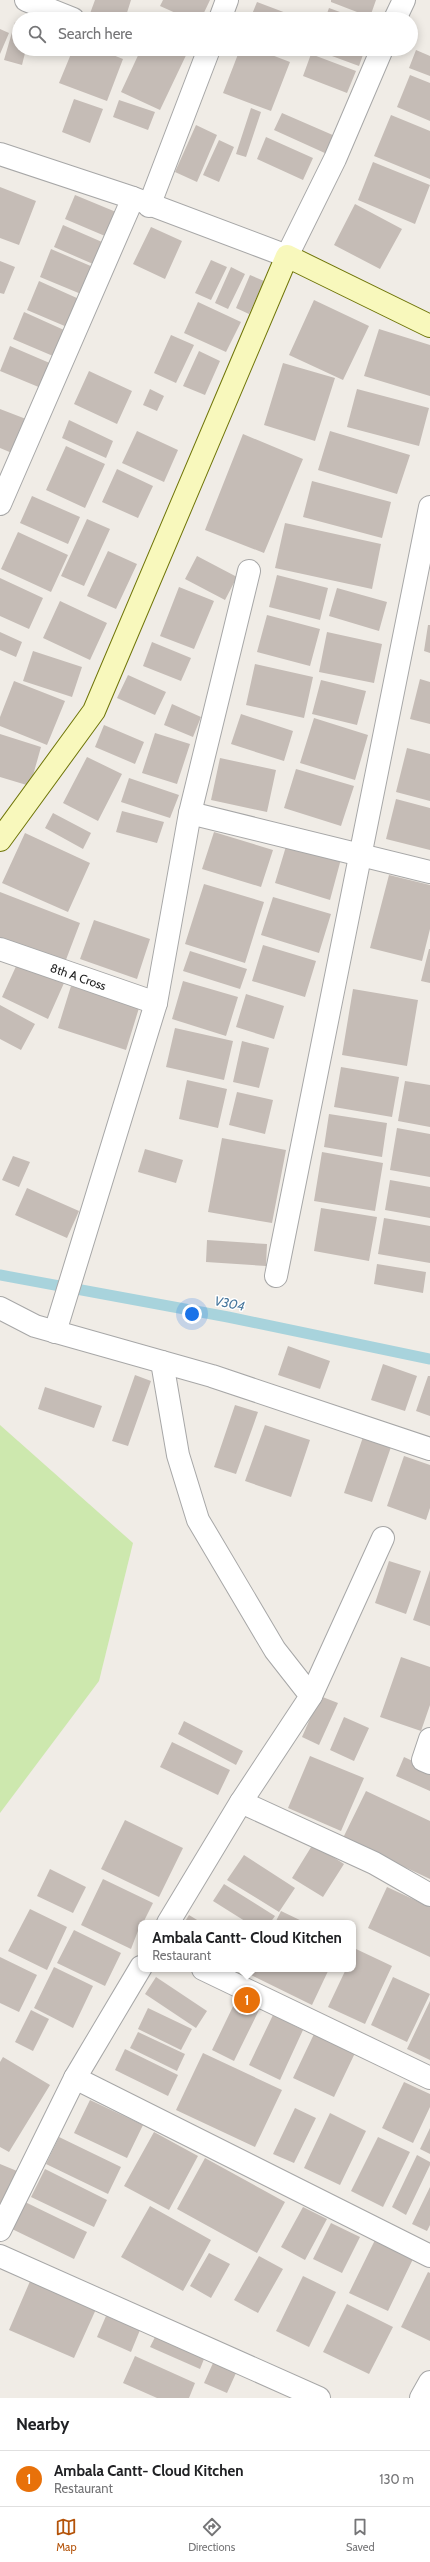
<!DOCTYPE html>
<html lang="en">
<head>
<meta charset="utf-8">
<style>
  body { margin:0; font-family:Cabin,sans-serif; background:#f6f6f6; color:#202124 }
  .you { position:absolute; left:192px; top:1314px; width:14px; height:14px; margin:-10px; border:3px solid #fff; border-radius:50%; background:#1a73e8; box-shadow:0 0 0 6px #1a73e833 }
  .badge { display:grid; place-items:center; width:26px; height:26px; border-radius:50%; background:#b45309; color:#fff; font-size:13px; font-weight:700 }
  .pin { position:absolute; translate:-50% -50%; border:2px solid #fff; box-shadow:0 1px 4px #0006 }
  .popup { position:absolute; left:138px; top:1920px; width:218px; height:52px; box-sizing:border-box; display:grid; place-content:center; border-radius:8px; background:#fff; filter:drop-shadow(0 1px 3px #0005); font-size:13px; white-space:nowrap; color:#757577 }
  .popup b { font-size:15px; color:#202124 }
  .popup::after { content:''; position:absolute; left:50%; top:100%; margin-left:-8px; border:8px solid transparent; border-top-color:#fff }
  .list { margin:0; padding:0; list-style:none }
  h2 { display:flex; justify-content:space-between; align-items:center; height:52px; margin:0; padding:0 16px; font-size:17px }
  h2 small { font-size:13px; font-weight:400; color:#757577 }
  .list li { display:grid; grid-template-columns:26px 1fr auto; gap:12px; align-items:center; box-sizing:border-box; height:56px; padding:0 16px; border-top:1px solid #e0e0e0 }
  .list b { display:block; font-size:15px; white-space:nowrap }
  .list p { margin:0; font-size:13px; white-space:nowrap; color:#757577 }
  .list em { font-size:13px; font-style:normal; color:#757577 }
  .icon { flex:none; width:22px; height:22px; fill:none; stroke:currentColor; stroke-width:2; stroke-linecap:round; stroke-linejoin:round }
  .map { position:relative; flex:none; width:430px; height:2398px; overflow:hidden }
  .search { position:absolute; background:#fff; box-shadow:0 2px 10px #0003; left:12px; right:12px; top:12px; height:44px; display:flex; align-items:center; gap:10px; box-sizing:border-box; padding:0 14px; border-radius:22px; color:#757577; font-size:15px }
  .sheet { height:108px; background:#fff }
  nav { display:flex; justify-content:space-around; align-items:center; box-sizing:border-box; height:56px; border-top:1px solid #e0e0e0; background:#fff; font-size:11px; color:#757577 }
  nav a { display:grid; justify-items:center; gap:2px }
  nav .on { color:#b45309 }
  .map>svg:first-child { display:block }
  .grass { fill:#cde8ae }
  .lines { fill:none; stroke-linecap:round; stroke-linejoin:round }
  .stream { stroke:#a8d3dc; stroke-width:11 }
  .building { fill:#c5bcb6 }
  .street-casing { stroke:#a7a7a7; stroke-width:24 }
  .secondary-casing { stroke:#6f7508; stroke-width:24 }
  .street { stroke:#fff; stroke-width:22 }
  .secondary { stroke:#f8f8bc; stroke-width:22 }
  .labels { text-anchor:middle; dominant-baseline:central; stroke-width:3; stroke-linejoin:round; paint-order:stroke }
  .street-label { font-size:12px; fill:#202020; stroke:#fff }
  .water-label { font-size:13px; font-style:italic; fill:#48779d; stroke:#fff }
</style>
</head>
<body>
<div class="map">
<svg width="430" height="2398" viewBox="0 0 430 2398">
  <rect width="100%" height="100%" fill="#f0ece6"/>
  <path class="grass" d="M0 1425 133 1543 99 1681 0 1813Z"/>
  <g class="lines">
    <path class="stream" d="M0 1275 228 1317 430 1359"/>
  </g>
  <path class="building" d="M95 0H131L125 19H88Z
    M163 0H210L201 19H189L160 6Z
    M331 0H376L370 17 331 2Z
    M257 2 302 19H250Z
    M329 8 359 19H325Z
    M15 22 19 23V49H26L22 65 4 60Z
    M0 29 9 33 0 54Z
    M73 49H98L123 59 107 101 59 83Z
    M141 49H189L160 110 121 92Z
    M240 49H256L290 62 271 111 223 93Z
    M313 49H365L359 66Z
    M416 50 430 56V76L409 68Z
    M311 54 356 71 347 93 303 76Z
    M410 75 430 83V121L397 107Z
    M74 99 103 109 90 143 62 132Z
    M119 100 155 112 148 130 113 117Z
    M251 108 261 112 246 157 236 154Z
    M282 113 335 136 327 154 274 130Z
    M391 115 430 131V179L374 156Z
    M196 125 217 135 197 182 175 172Z
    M266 137 313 158 303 180 257 159Z
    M219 140 234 147 219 182 203 175Z
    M373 162 430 185 415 224 358 200Z
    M0 187 36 201 19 245 0 238Z
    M75 195 116 212 105 236 65 219Z
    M355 204 402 229 380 269 334 245Z
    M63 225 102 242 93 264 54 247Z
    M151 227 182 241 165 279 133 264Z
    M51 249 93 267 81 294 40 277Z
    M211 260 227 267 211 300 195 293Z
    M0 261 15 267 4 294 0 293Z
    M231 267 245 274 228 309 215 303Z
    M250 275 264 281 249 314 236 308Z
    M39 281 79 299 67 327 27 310Z
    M314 300 369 326 343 380 289 355Z
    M198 302 241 322 226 352 184 333Z
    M24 312 64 330 53 356 13 339Z
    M379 329 430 345V396L364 376Z
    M171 335 194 345 176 383 154 373Z
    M10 346 52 364 41 388 0 371Z
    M199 351 220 361 205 395 183 386Z
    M283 363 335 378 315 441 264 425Z
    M89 371 132 391 117 424 74 404Z
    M150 389 164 396 157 411 143 405Z
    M357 389 429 408 419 446 347 427Z
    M0 409 26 419 12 453 0 448Z
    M69 420 113 441 106 458 62 438Z
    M137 431 178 450 164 482 122 463Z
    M330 431 410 455 397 494 318 470Z
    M243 434 303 459 264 553 205 530Z
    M66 446 105 464 85 508 46 490Z
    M117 469 153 486 138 518 102 502Z
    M312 481 391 502 382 538 303 517Z
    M32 496 80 517 68 544 20 523Z
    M87 519 110 529 84 586 61 576Z
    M285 523 381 544 372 589 275 568Z
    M18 532 68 555 51 592 1 569Z
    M108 551 137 564 116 609 87 596Z
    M197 556 237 577 225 600 185 579Z
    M277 575 328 588 320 620 269 607Z
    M0 578 43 598 29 629 0 616Z
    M179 587 214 601 194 649 160 636Z
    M337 588 387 602 379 631 329 616Z
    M60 601 107 623 90 660 43 638Z
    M267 615 320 629 310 666 257 652Z
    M428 625H430V653L424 651Z
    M0 632 22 642 16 657 0 650Z
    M327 632 382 644 374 683 319 672Z
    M152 642 191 658 181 681 143 666Z
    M33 651 82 667 72 697 23 681Z
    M255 664 313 677 304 718 246 705Z
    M128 675 166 692 155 715 117 698Z
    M420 679 430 682V724L410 719Z
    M321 680 366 691 357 725 312 714Z
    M14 681 65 701 47 745 0 726V717Z
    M172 704 201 717 193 737 164 725Z
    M241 714 293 731 284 761 231 744Z
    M314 718 368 735 355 780 300 763Z
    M104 725 144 742 135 764 95 747Z
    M155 733 190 744 177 784 142 773Z
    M0 734 41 747 30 786 0 777Z
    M407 748 430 754V801L396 792Z
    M87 757 122 774 98 821 63 803Z
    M220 758 276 770 267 812 211 800Z
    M296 769 354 786 341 826 284 808Z
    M129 778 179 795 170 818 121 802Z
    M396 799 430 808V850L386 839Z
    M122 811 164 822 157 843 116 832Z
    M53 813 91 833 83 849 45 828Z
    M214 832 273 850 261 887 202 869Z
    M25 833 90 863 68 912 2 883Z
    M287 843 341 859 330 900 275 883Z
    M389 875 430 885V929L422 961 370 948Z
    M204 884 264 902 245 963 185 944Z
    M0 892 80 923 64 965 0 940Z
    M273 897 331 914 319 953 261 935Z
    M94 920 150 939 137 979 80 959Z
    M263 945 316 961 305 997 252 981Z
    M429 949H430V983L421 981Z
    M190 951 247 969 240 989 183 971Z
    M18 962 64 983 48 1019 2 997Z
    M183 981 238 997 226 1036 172 1019Z
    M71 986 139 1008 126 1050 58 1028Z
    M353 989 418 1000 407 1066 342 1055Z
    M246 994 284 1006 274 1039 236 1027Z
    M0 1005 35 1024 21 1050 0 1039Z
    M175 1028 233 1041 224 1080 166 1067Z
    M242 1041 269 1048 259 1088 233 1082Z
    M341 1067 399 1077 392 1117 334 1107Z
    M187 1080 227 1089 218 1128 179 1119Z
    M405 1081 430 1085V1127L398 1121Z
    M237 1092 273 1100 265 1134 229 1125Z
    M329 1114 387 1123 382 1157 324 1147Z
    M397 1128 430 1134V1177L390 1170Z
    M222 1138 286 1150 272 1223 208 1212Z
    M145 1149 183 1160 176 1183 138 1172Z
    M322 1152 383 1163 375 1211 314 1201Z
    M13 1156 30 1162 19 1187 2 1180Z
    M390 1180 430 1187V1218L385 1210Z
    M27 1188 79 1211 67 1238 15 1215Z
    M321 1208 377 1217 369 1261 314 1251Z
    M384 1218 430 1226V1263L378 1254Z
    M207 1240 267 1244 266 1266 206 1262Z
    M377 1264 426 1272 423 1293 374 1284Z
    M288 1346 330 1361 320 1389 278 1375Z
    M383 1364 417 1376 405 1411 371 1400Z
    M135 1375 151 1381 128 1446 112 1441Z
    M428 1376H430V1416L416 1411Z
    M45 1387 102 1406 94 1428 38 1409Z
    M235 1405 258 1412 236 1474 214 1467Z
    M265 1425 310 1440 291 1497 245 1481Z
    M363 1437 391 1447 372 1502 344 1493Z
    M404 1456 430 1465V1508L426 1520 387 1506Z
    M389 1561 421 1571 406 1614 375 1603Z
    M430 1570V1626L413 1620Z
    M401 1657 430 1667V1705L421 1731 380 1717Z
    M320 1696 338 1703 319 1745 302 1737Z
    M344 1717 369 1728 354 1761 330 1750Z
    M184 1721 243 1751 236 1765 178 1734Z
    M172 1742 230 1770 218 1795 160 1767Z
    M310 1756 364 1778 341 1831 288 1808Z
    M404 1757 430 1769V1791L396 1776Z
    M366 1791 430 1821V1879L343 1838Z
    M125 1820 183 1848 159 1897 101 1869Z
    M313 1844 344 1864 323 1897 292 1878Z
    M244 1855 295 1888 279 1912 227 1880Z
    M50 1869 86 1887 73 1913 37 1896Z
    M103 1879 153 1903 143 1923H141L131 1949 81 1925Z
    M224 1884 275 1916 270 1923H248L213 1901Z
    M387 1887 430 1907V1957L368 1928Z
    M30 1909 67 1927 47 1970 8 1951Z
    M281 1911 306 1923H275Z
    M189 1915 202 1923H184Z
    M74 1930 121 1953 105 1986 57 1963Z
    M356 1949 392 1966 365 2024 328 2007 346 1969H353V1954Z
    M0 1957 37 1975 19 2012 0 2003Z
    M54 1967 93 1986 73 2028 34 2008Z
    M254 1969H329L312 2005 251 1975Z
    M156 1977 207 2011 196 2028 145 1994Z
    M393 1977 430 1994 407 2042 371 2025Z
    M238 1996 261 2006 234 2061 212 2050Z
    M430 2001V2060L407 2049Z
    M148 2008 192 2029 181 2050 138 2029Z
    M31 2010 49 2019 33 2051 15 2042Z
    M273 2015 303 2030 280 2080 249 2065Z
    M138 2032 185 2054 177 2071 130 2048Z
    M314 2034 355 2053 334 2097 293 2078Z
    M125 2049 178 2075 168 2096 115 2070Z
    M203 2053 282 2090 255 2147 176 2110Z
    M3 2057 50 2085 9 2152 0 2147V2062Z
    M404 2082 430 2094V2107L413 2143 382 2128Z
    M90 2100 143 2125 127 2158 74 2133Z
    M295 2108 316 2118 294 2163 273 2154Z
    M330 2113 366 2131 340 2185 304 2168Z
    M430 2128V2154L420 2149Z
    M154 2132 198 2156 169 2210 124 2186Z
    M59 2137 121 2167 108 2194 46 2164Z
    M378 2137 410 2152 383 2207 351 2191Z
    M417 2155 430 2162V2165L406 2215 392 2207Z
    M205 2158 285 2202 257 2253 177 2209Z
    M0 2164 17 2171 0 2213Z
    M45 2169 107 2200 94 2227 31 2197Z
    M430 2187V2225L427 2231 412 2224Z
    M25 2202 87 2232 74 2259 12 2229Z
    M150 2206 211 2240 183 2291 121 2257Z
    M303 2207 327 2219 305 2260 281 2247Z
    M331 2223 360 2237 342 2273 313 2259Z
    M375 2240 413 2259 388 2311 349 2293Z
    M209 2253 230 2264 211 2298 190 2286Z
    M259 2256 283 2269 258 2313 234 2300Z
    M428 2272 430 2273V2341L401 2327Z
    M303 2276 336 2292 309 2347 276 2331Z
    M31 2279 97 2307 74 2358 9 2330Z
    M347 2304 393 2327 369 2374 323 2352Z
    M106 2316 140 2330 131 2352 97 2337Z
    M157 2333 206 2354 200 2369 150 2347Z
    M135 2356 195 2383 189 2398H157L123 2383Z
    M213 2363 236 2373 227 2393 204 2383Z"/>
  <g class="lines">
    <defs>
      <g id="street">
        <path d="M26 0 73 19"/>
        <path d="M220 19 227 0"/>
        <path d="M395 19 404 0"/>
        <path d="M0 154 133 198 287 256 335 159 382 49"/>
        <path d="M149 206 209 49"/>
        <path d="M0 504 133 198"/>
        <path d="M190 813 430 872"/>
        <path id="s1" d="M0 949 156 1003"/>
        <path d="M276 1276 430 507"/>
        <path d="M0 1308 35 1326 212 1376 430 1449"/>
        <path d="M55 1332 156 1003 190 813 249 571"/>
        <path d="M162 1362 178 1455 198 1520 275 1650 311 1696 241 1802 168 1923"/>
        <path d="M311 1696 383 1538"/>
        <path d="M430 1739 423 1760 430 1763"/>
        <path d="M241 1802 374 1863 430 1895"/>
        <path d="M203 1969 430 2078"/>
        <path d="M75 2078 430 2256"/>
        <path d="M0 2230 75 2078 141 1967"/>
        <path d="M0 2256 319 2398"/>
        <path d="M421 2398 430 2382"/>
      </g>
      <path id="secondary" d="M0 840 94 711 287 256 430 326"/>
    </defs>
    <use href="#street" class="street-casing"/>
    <use href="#secondary" class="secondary-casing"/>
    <use href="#street" class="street"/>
    <use href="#secondary" class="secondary"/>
  </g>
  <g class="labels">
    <g class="street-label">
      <text stroke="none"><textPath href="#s1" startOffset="83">8th A Cross</textPath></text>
    </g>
    <g class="water-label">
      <text transform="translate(230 1303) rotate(11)">V304</text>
    </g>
  </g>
</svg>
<div class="you"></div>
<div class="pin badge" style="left:247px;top:2000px;background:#e8710a">1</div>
<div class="popup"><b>Ambala Cantt- Cloud Kitchen</b>Restaurant</div>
<div class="search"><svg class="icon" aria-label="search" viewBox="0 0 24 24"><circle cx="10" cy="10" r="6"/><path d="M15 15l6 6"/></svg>Search here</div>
</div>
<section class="sheet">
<h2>Nearby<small></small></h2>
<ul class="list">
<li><span class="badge" style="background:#e8710a">1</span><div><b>Ambala Cantt- Cloud Kitchen</b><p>Restaurant</p></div><em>130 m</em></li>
</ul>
</section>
<nav>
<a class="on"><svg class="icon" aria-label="map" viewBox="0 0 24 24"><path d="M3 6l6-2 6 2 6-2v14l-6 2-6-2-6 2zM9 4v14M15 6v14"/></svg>Map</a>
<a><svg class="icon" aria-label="directions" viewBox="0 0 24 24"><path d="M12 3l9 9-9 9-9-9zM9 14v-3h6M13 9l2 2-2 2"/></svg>Directions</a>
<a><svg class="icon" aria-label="saved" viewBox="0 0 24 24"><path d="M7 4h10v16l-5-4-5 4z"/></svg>Saved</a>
</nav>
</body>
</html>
